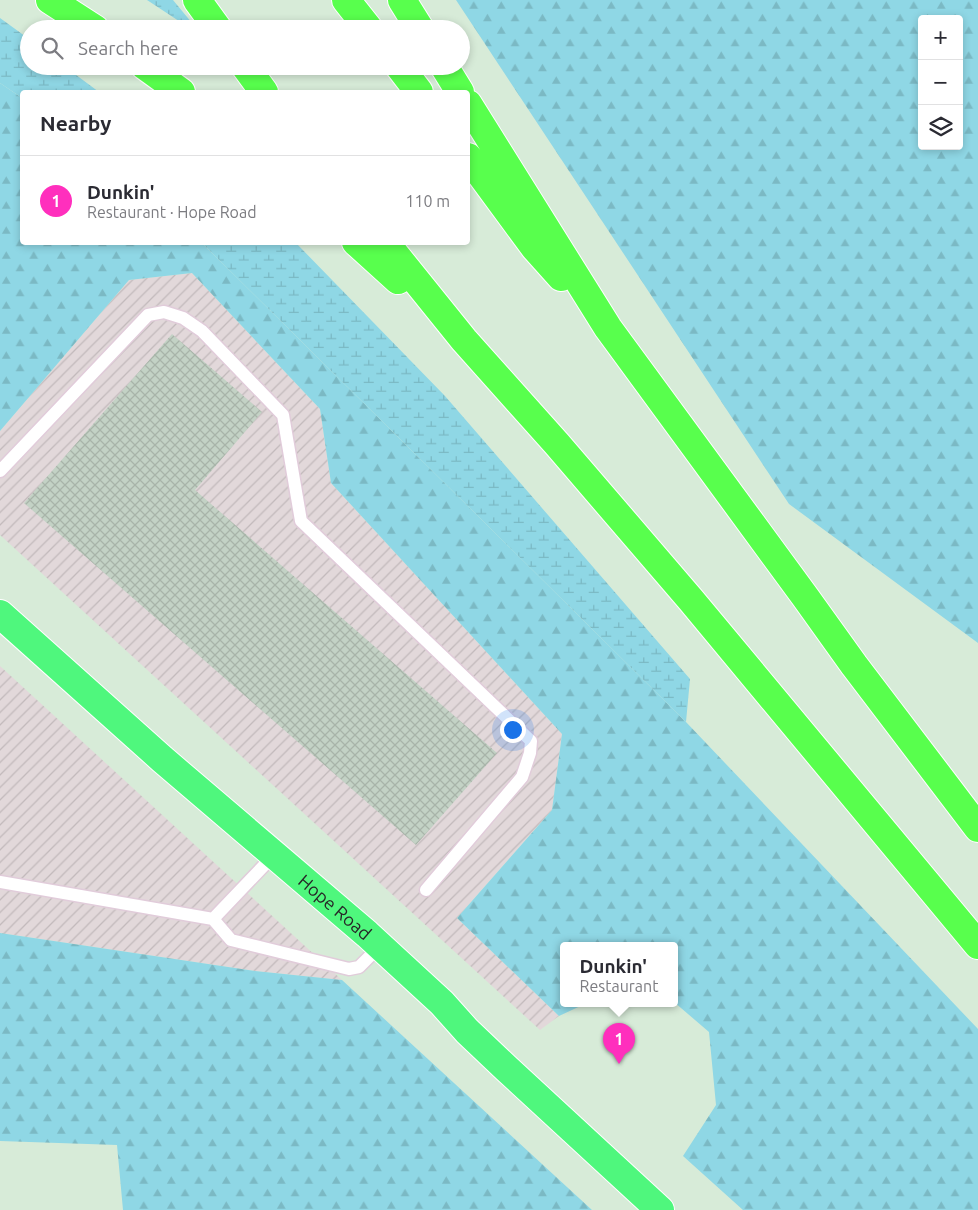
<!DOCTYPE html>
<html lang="en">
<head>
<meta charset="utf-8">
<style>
  body { margin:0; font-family:Ubuntu,sans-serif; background:#f7f7f7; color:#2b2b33 }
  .controls { position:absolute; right:15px; top:15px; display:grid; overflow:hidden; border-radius:5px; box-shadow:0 2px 8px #0003 }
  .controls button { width:45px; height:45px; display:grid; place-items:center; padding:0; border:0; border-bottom:1px solid #e1e1e2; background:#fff; color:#2b2b33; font:25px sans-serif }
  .you { position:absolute; left:512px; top:729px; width:18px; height:18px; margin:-12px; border:4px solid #fff; border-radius:50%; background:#1a73e8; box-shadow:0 0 0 8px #1a73e833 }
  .badge { display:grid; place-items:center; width:32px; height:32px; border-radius:50%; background:#ff2fbd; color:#fff; font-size:16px; font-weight:700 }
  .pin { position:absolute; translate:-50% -41px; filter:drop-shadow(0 1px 2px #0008) }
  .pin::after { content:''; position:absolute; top:26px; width:18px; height:15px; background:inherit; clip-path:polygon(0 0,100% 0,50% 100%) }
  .popup { position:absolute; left:560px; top:942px; width:118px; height:65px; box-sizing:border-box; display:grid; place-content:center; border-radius:5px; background:#fff; filter:drop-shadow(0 1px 4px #0005); font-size:16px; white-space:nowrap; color:#7c7c81 }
  .popup b { font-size:19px; color:#2b2b33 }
  .popup::after { content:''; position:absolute; left:50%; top:100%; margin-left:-10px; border:10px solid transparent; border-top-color:#fff }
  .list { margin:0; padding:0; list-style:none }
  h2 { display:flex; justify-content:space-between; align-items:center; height:65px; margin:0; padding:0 20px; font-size:21px }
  h2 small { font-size:16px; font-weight:400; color:#7c7c81 }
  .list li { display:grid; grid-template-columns:32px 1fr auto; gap:15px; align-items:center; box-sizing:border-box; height:90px; padding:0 20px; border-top:1px solid #e1e1e2 }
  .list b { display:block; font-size:19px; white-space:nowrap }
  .list p { margin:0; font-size:16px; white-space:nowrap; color:#7c7c81 }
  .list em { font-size:16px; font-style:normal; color:#7c7c81 }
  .icon { flex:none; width:28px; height:28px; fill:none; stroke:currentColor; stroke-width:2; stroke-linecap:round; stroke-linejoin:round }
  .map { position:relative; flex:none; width:978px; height:1210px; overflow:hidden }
  .search { position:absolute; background:#fff; box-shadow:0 2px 8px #0003; left:20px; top:20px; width:450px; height:55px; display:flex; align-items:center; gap:12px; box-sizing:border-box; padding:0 18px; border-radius:28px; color:#7c7c81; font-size:19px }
  .panel { position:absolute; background:#fff; box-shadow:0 2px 8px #0003; left:20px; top:90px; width:450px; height:155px; border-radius:5px }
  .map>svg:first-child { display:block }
  .industrial { fill:url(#industrial-furrows) }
  .forest { fill:url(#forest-firs); fill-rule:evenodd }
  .wetland { fill:url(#wetland-marsh) }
  .building { fill:url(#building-cross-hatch) }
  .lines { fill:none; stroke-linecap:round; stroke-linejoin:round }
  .service-casing { stroke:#e1ccda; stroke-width:15 }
  .primary-casing { stroke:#fff; stroke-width:30 }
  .motorway-casing { stroke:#fff; stroke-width:30 }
  .service { stroke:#fff; stroke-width:12 }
  .primary { stroke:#4ff77d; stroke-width:28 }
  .motorway { stroke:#58ff4d; stroke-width:28 }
  .labels { text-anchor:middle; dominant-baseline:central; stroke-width:5; stroke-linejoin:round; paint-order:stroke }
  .street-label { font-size:18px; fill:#272727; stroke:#fff }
</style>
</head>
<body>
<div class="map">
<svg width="978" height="1210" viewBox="0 0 978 1210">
  <defs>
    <pattern id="industrial-furrows" width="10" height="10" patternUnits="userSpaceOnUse" patternTransform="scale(1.25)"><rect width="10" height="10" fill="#e2d8da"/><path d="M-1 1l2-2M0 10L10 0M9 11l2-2" fill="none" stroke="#c2b9bb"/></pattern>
    <pattern id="forest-firs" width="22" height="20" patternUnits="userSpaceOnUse" patternTransform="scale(1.25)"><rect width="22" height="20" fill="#8fd7e5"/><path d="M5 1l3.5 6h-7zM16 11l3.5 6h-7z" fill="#7bb9c4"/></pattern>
    <pattern id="wetland-marsh" width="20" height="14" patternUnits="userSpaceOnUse" patternTransform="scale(1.25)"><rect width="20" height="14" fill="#8fd7e5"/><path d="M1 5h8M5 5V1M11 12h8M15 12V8" fill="none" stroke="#7bb9c4"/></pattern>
    <pattern id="building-cross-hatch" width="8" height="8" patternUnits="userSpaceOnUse" patternTransform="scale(1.25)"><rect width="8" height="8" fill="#c3d2c5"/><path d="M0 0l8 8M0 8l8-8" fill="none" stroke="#a8b4a9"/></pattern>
  </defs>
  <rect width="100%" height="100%" fill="#d7ebd8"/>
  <path class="industrial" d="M192 273 320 409 331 483 562 734 552 810 457 918 559 1016 540 1030 0 535V431L129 280Z
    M0 666 342 980 255 971 0 933Z"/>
  <path class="forest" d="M456 0H978V643L789 504ZM922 19H959V146H922Z
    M0 83 22 98V242L202 243 686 722 978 1029V1210H743L683 1156 716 1105 709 1032 674 1002V945H564V1003H587L559 1016 457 918 552 810 562 734 331 483 320 409 192 273 129 280 0 431Z
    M0 933 255 971 342 980 592 1210H123L117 1145 0 1141Z"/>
  <path class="wetland" d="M147 0H173L197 29H191Z
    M0 18 29 39V66H64L99 92H22V98L0 83Z
    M202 243H296L445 396 690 679 686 722Z"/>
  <path class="building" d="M172 334 262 412 195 490 497 753 416 845 24 503Z"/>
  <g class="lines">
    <defs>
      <path id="service" d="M0 471 148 315 164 312 183 318 202 331 283 415 301 521 531 741 530 753 522 777 426 890
        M0 882 213 919 231 940 349 969 359 967 380 946
        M213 919 274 855"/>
      <g id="primary">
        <path id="s1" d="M0 614 162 759 367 934 442 1003 467 1031 506 1068 660 1210"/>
      </g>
      <path id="motorway" d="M50 0 95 29
        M197 0 218 29
        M346 0 369 29
        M402 0 420 29
        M145 66 181 92
        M245 66 264 92
        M399 66 419 92
        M444 66 460 92
        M468 104 608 328 806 598 854 665 978 828
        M468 157 535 248 561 277
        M356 242 398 280
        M385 242 464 340 557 444 691 600 978 945"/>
    </defs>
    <use href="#service" class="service-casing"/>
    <use href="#primary" class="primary-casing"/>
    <use href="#motorway" class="motorway-casing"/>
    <use href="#service" class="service"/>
    <use href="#primary" class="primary"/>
    <use href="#motorway" class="motorway"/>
  </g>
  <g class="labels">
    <g class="street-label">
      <text stroke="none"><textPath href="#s1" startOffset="445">Hope Road</textPath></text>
    </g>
  </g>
</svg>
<div class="controls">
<button>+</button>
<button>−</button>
<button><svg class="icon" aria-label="layers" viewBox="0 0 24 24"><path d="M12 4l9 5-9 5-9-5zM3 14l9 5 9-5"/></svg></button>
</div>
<div class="you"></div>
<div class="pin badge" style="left:619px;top:1064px">1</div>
<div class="popup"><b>Dunkin'</b>Restaurant</div>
<div class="search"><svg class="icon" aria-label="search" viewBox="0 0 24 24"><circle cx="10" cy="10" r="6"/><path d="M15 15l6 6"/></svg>Search here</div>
<section class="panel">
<h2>Nearby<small></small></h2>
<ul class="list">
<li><span class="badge">1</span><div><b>Dunkin'</b><p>Restaurant · Hope Road</p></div><em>110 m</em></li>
</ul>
</section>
</div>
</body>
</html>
